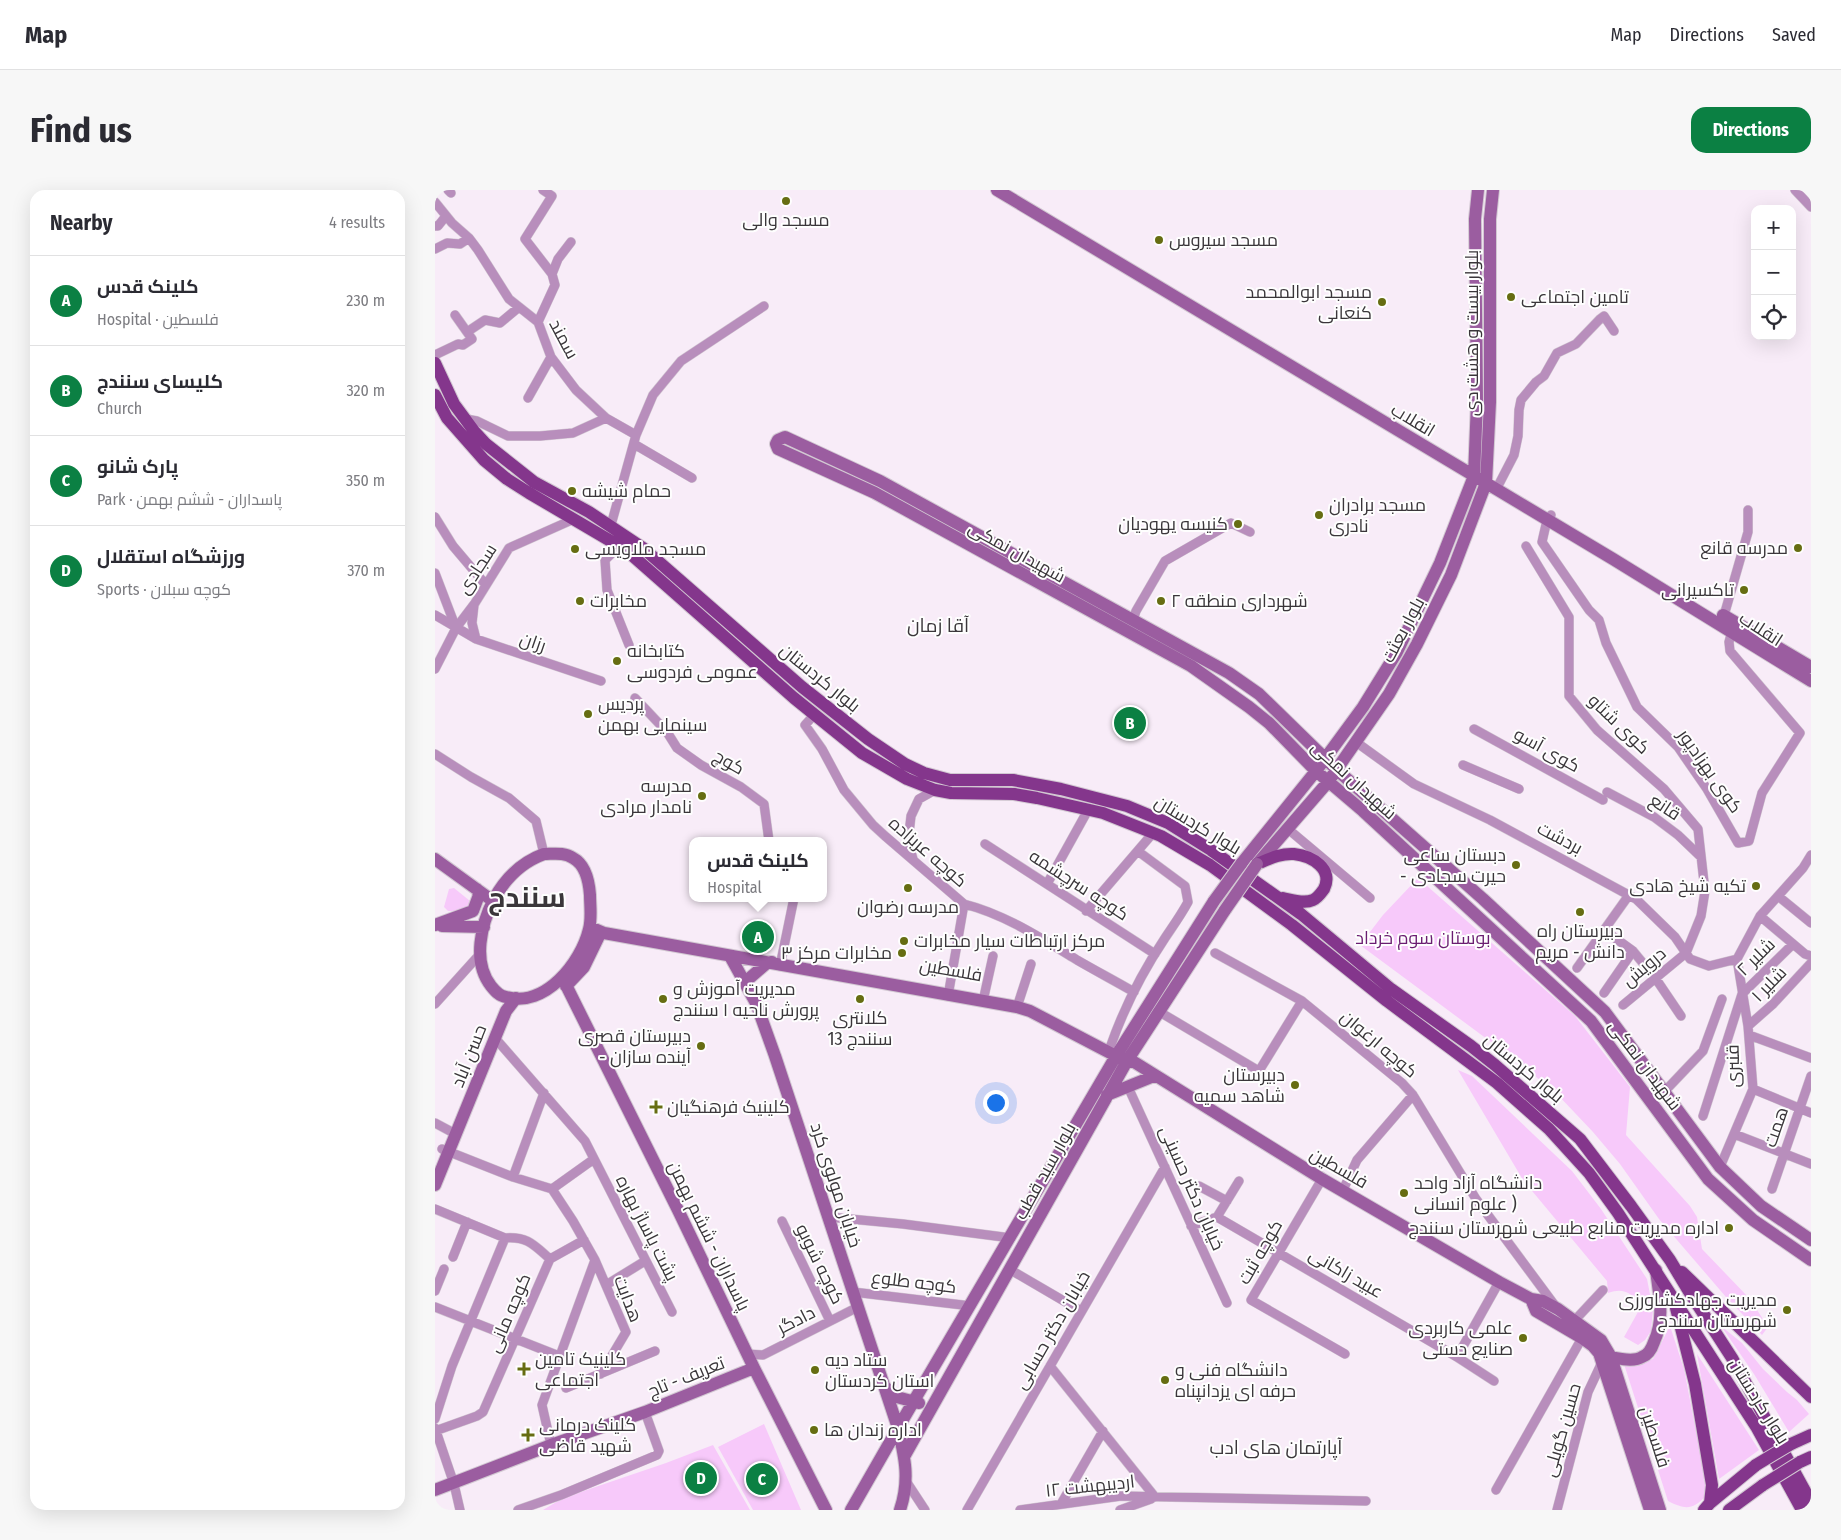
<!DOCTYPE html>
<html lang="en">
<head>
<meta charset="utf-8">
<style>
  body { margin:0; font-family:"Fira Sans Condensed",Cairo,sans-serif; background:#f7f7f7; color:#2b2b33 }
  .controls { position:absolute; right:15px; top:15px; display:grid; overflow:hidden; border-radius:10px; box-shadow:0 5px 20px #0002 }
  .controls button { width:45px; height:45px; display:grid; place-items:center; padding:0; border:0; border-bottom:1px solid #e1e1e2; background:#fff; color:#2b2b33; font:25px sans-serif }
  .you { position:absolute; left:560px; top:912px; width:18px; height:18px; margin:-12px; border:4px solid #fff; border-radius:50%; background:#1a73e8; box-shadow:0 0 0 8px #1a73e833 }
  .badge { display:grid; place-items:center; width:32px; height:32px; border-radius:50%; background:#0b8043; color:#fff; font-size:16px; font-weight:700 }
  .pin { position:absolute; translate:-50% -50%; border:2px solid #fff; box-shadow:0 1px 5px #0006 }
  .popup { position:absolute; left:254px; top:647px; width:138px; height:65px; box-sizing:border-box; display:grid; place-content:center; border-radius:10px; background:#fff; filter:drop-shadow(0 1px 4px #0005); font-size:16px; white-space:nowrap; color:#7c7c81 }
  .popup b { font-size:19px; color:#2b2b33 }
  .popup::after { content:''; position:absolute; left:50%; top:100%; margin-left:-10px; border:10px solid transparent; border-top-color:#fff }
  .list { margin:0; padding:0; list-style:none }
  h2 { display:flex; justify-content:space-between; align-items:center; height:65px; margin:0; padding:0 20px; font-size:21px }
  h2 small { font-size:16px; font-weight:400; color:#7c7c81 }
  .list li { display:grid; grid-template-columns:32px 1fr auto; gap:15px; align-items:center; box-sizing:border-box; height:90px; padding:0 20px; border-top:1px solid #e1e1e2 }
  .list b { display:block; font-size:19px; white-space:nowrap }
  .list p { margin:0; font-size:16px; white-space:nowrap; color:#7c7c81 }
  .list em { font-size:16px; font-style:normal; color:#7c7c81 }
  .icon { flex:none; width:28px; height:28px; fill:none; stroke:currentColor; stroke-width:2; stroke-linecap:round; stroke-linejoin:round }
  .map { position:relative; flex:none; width:1376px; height:1320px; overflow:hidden; border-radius:15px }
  header { display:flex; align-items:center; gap:30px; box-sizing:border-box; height:70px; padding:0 25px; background:#fff; border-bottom:1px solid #e1e1e2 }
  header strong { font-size:24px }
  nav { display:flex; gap:28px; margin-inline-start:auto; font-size:18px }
  .intro { display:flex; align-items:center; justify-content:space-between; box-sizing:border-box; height:120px; padding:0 30px }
  h1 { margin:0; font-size:35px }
  .button { padding:12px 22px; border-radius:15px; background:#0b8043; color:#fff; font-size:18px; font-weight:700 }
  main { display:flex; gap:30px; padding:0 30px }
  aside { flex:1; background:#fff; border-radius:15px; box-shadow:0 5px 20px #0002 }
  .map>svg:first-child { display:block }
  .green { fill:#f7c9fa }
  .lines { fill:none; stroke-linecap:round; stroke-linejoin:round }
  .street-casing { stroke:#d2c8d2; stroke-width:10 }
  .secondary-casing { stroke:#d2c8d2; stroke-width:14 }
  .primary-casing { stroke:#d2c8d2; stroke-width:14 }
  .street { stroke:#b88ebc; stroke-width:9 }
  .secondary { stroke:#9b5da0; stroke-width:12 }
  .primary { stroke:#84368c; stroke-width:12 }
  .secondary-bridge-casing { stroke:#d2c8d2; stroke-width:14; stroke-linecap:butt }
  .primary-bridge-casing { stroke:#d2c8d2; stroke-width:14; stroke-linecap:butt }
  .secondary-bridge { stroke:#9b5da0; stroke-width:12 }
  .primary-bridge { stroke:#84368c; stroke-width:12 }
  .poi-dot { fill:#666d12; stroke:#fefefe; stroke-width:2 }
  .labels { text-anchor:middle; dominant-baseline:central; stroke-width:4; stroke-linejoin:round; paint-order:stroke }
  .poi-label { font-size:18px; fill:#3a363a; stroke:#fefefe; text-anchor:start }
  .street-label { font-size:18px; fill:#3a363a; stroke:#fefefe }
  .park-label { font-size:18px; fill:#6a1d71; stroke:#fefefe }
  .neighbourhood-label { font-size:19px; fill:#3a363a; stroke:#fefefe }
  .town-label { font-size:28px; font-weight:bold; fill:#3a363a; stroke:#fefefe }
</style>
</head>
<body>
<header>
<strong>Map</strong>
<nav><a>Map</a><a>Directions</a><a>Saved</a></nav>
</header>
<div class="intro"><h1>Find us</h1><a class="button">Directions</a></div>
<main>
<aside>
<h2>Nearby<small>4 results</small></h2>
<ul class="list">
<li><span class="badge">A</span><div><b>کلینک قدس</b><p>Hospital · فلسطین</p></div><em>230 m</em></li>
<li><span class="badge">B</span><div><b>کلیسای سنندج</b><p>Church</p></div><em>320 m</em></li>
<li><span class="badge">C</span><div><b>پارک شانو</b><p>Park · پاسداران - ششم بهمن</p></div><em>350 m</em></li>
<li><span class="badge">D</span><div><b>ورزشگاه استقلال</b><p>Sports · کوچه سبلان</p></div><em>370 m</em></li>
</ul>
</aside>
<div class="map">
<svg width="1376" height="1320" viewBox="0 0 1376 1320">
  <rect width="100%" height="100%" fill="#f8ecf8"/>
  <path class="green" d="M983 688 1140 826 1195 897 1191 945 1255 1016 1262 1027 1267 1059 1315 1109 1333 1137 1327 1145 1291 1107 1224 1029 1185 974 1158 942 1122 904 1083 872 925 755 948 725Z
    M19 698 35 711 30 722 13 721 9 717 14 699Z
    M1023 880 1037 886 1137 981 1166 1019 1212 1089 1218 1120 1216 1141 1210 1150 1203 1155 1189 1147 1208 1113C1194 1104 1190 1097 1173 1103L1172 1091 1088 990Z
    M1235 1136 1249 1179 1269 1283 1271 1306C1257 1320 1251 1320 1233 1311L1188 1171 1200 1172 1218 1169Z
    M1286 1136 1307 1153 1328 1179 1352 1202 1362 1210 1374 1224 1354 1242 1319 1184Z
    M1262 1164 1324 1260 1284 1289Z
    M329 1234 366 1320H318L283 1257Z
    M278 1255 315 1320H108L128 1308 231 1273Z"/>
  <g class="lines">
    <defs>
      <path id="street" d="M13 0 16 3
        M108 0 117 6 90 49 117 84
        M1360 0 1376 17
        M0 12 17 33 34 48 43 60 74 109 103 132 116 167 141 200 171 228 201 245
        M0 36H3L11 26
        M0 59 12 53 25 54 34 48
        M20 125 32 142
        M103 132 120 95 117 84 123 69 136 52
        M0 165 23 154 28 155 37 149 32 142 50 130 65 133 83 118
        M93 208 116 167
        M31 229 42 231 73 246H105L138 243 171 228
        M199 254 257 288
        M1064 294 1079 265 1083 246 1084 220 1086 210 1101 192 1109 186 1122 163 1141 154 1165 129 1169 126 1179 141
        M1116 325 1112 330 1107 352 1154 420 1164 430 1171 453 1202 517 1243 557 1272 599 1303 653 1314 651 1327 603 1365 543 1295 461 1294 452 1297 441
        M0 327 18 356 51 395
        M176 335 201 245 218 205 246 171 329 116
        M184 356 170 370 172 400 194 455
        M1091 356 1134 427V506L1162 540 1229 599 1263 639 1270 701 1266 726 1251 763 1188 815
        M0 383 21 438
        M39 415 37 433 41 449
        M0 425 41 449 166 491
        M1288 429 1313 342V320
        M698 430 701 421 730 371 796 333 815 342
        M0 479 21 438 40 413 74 358 139 329
        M200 508 232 542 242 558 266 575 306 597 329 614 334 651
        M379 525 370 535 387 559 409 600 438 635 450 646 529 714C569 724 606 748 642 770 661 781 680 791 699 802
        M1039 539 1168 610
        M921 552 979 594 1055 630 1201 709 1240 747 1255 769 1274 776 1302 769
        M0 564 36 587 74 608 101 631 109 664
        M1028 575 1084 599
        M1172 602 1219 627 1243 645 1266 667
        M853 639 935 708
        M550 654 720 764
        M478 669 473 652 476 626 484 609 500 600
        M612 694 653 620
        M1343 706 1376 733
        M651 721 718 643
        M1325 726 1370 764 1376 766
        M1169 740 1198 761 1221 789 1246 826
        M780 763 867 811
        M1302 769 1325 726 1368 678 1376 665
        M345 776 359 708
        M1142 778 1194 705
        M1169 803 1198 761
        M513 806 529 714
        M548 811 558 766
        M0 814 45 764
        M582 817 596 774
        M723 821 824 881 867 811 967 893 978 905 1041 1009 1121 1117
        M1313 836 1338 814 1376 773
        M1314 845 1376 868
        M60 848 150 951 237 1122
        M676 855C689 818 708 781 730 748 738 736 746 725 753 712L750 696 704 662
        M693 897 792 1113
        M1318 899 1376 923
        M1229 902 1268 861 1287 809
        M1268 926 1307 804 1358 754
        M0 933 15 941
        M1299 944 1376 974
        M7 959 78 987 117 999 138 1031 160 1070 107 1215 116 1255
        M1285 977 1318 899 1313 836 1302 769
        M78 987 109 903
        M887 989 816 1110 910 1164
        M764 996 792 1011
        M117 999 159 969
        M1337 999 1376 886
        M908 1000 922 970 978 905
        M0 1019 70 1048C92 1046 99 1055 115 1069
        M394 1027 468 1034 576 1048
        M782 1027 1022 1167 1059 1191
        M782 1027 804 991
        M347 1031 395 1131
        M756 1036 782 1027
        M18 1067 32 1032
        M160 1070 191 1142 166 1184
        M574 1079 646 1121
        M171 1095 210 1071
        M0 1101 9 1079
        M418 1102 536 1116
        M0 1117 124 1166
        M1140 1130 1168 1100
        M312 1164 328 1165 423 1117
        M1022 1167 1064 1092
        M615 1176 720 1307
        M131 1198 220 1161
        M0 1229 17 1176 70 1048
        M0 1238 19 1294 25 1320
        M0 1241 42 1226 48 1222 115 1069 149 1050
        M471 1291 490 1320
        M1061 1300 1147 1148
        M626 1314 668 1241
        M83 1320 126 1305 222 1265 224 1261 210 1222
        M532 1320 730 977
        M585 1320 686 1306 931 1311
        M685 1320 716 1309
        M1122 1320 1153 1202 1168 1170"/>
      <path id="secondary" d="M562 0 1178 369 1376 491
        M1288 425 1376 477
        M109 664C119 664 129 662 138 668 151 675 154 691 155 705 155 716 157 728 154 739 146 773 110 818 71 807 64 806 60 801 56 796 37 772 46 734 59 709 70 689 87 672 109 664Z
        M0 669 58 711
        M806 674 881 581 928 517 962 462 1005 373 1039 286 1042 212 1040 29 1043 0
        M822 674 893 592 954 504 982 454 1016 385 1051 293 1055 212V29L1058 0
        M0 735 38 721 44 705 42 699
        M7 736 49 737
        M155 737 169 743 582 817 595 821 681 866 692 871 699 872 887 989 1064 1092 1096 1109 1108 1111 1123 1119 1166 1150 1176 1167 1225 1320
        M295 766 321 813 340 866 463 1238
        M127 787 243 1020 319 1178 391 1320
        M310 792 332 773 337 772
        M131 796 149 777 166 742
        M672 905 719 886
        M0 995 71 821 81 808
        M1376 1050 1326 1016 1285 977 1170 822 1048 709 902 580 824 504 794 483 445 291 350 247 343 250 341 254 343 259 440 303 756 476 814 517 834 533 881 581 928 621 1156 831 1273 989 1318 1030 1376 1070
        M1096 1109 1101 1121 1147 1148 1158 1156 1164 1163 1215 1320
        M1176 1167C1185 1169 1199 1172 1207 1167 1213 1165 1217 1158 1219 1152 1230 1128 1224 1105 1221 1080
        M450 1197 458 1206 484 1213
        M463 1238 681 866 779 711
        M470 1265 692 871 790 720
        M0 1300 116 1255 210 1222 319 1178
        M416 1320 463 1238C470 1268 475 1290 465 1320"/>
      <path id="primary" d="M0 173 19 214 39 241 51 254 99 292 154 322 208 358 367 497 433 549 470 574 489 583 515 590H578L626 599 692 616 733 633 776 660 866 724 956 799 1036 856 1060 875 1145 949 1196 1016 1235 1070 1253 1100 1297 1168 1376 1312
        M0 205 12 228 49 270 72 289 94 303 191 360 359 508 427 563 472 589 500 600 516 603 579 604 602 608 668 623 726 646 775 675 857 735 952 811 1062 893 1114 939 1154 983 1183 1023 1322 1238 1367 1320
        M822 674C834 669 846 663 859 664 877 666 899 679 889 699 886 703 883 708 878 710 869 714 857 710 848 708
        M1247 1082 1376 1207
        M1241 1118 1260 1194 1277 1295 1275 1313
        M1356 1254 1376 1245
        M1365 1272 1376 1267
        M1269 1320 1275 1313 1321 1275
        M1294 1320 1328 1295"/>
    </defs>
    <use href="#street" class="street-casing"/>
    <use href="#secondary" class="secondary-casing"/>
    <use href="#primary" class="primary-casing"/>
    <use href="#street" class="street"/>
    <use href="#secondary" class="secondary"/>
    <use href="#primary" class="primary"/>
    <defs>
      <path id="secondary-bridge" d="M779 711 806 674
        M790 720 822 674"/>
      <path id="primary-bridge" d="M1321 1275 1356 1254
        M1328 1295 1365 1272"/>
    </defs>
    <use href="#secondary-bridge" class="secondary-bridge-casing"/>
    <use href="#primary-bridge" class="primary-bridge-casing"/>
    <use href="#secondary-bridge" class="secondary-bridge"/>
    <use href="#primary-bridge" class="primary-bridge"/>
  </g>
  <g class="poi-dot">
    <circle cx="351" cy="11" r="5"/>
    <circle cx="724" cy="50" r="5"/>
    <circle cx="1076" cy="107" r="5"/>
    <circle cx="947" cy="112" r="5"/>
    <circle cx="137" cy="301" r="5"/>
    <circle cx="884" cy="325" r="5"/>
    <circle cx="803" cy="334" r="5"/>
    <circle cx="1363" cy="358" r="5"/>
    <circle cx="140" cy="359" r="5"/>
    <circle cx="1309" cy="400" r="5"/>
    <circle cx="145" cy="411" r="5"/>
    <circle cx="726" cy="411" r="5"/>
    <circle cx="182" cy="471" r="5"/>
    <circle cx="153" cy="524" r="5"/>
    <circle cx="267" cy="606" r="5"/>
    <circle cx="1081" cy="675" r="5"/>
    <circle cx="1321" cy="696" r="5"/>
    <circle cx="473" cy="698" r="5"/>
    <circle cx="1145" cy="722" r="5"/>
    <circle cx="469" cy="751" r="5"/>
    <circle cx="467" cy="763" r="5"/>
    <circle cx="228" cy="809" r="5"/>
    <circle cx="425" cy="809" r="5"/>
    <circle cx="266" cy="856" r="5"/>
    <circle cx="860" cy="895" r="5"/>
    <path d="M218.5 909.5h5v5h5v5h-5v5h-5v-5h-5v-5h5z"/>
    <circle cx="969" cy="1003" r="5"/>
    <circle cx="1294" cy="1038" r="5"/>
    <circle cx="1352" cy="1120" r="5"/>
    <circle cx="1088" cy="1148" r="5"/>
    <path d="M86.5 1171.5h5v5h5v5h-5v5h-5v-5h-5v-5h5z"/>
    <circle cx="380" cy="1180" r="5"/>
    <circle cx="730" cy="1190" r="5"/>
    <circle cx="379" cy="1240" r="5"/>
    <path d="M90.5 1237.5h5v5h5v5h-5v5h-5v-5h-5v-5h5z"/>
  </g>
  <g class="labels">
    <g class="poi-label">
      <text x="351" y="30" text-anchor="middle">مسجد والی</text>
      <text x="734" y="50">مسجد سیروس</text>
      <text x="937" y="102" text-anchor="end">مسجد ابوالمحمد<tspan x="937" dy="21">کنعانی</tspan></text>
      <text x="1086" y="107">تامین اجتماعی</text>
      <text x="147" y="301">حمام شیشه</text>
      <text x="894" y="315">مسجد برادران<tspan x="894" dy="21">نادری</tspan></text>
      <text x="793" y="334" text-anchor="end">کنیسه یهودیان</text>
      <text x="1353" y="358" text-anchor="end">مدرسه قانع</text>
      <text x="150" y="359">مسجد ملاویسی</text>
      <text x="1299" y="400" text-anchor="end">تاکسیرانی</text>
      <text x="155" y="411">مخابرات</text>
      <text x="736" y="411">شهرداری منطقه ۲</text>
      <text x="192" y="461">کتابخانه<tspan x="192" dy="21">عمومی فردوسی</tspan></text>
      <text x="163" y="514">پردیس<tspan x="163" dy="21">سینمایی بهمن</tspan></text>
      <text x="257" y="596" text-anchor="end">مدرسه<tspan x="257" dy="21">نامدار مرادی</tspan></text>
      <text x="1071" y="665" text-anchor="end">دبستان ساعی<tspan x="1071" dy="21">- حیرت سجادی</tspan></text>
      <text x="1311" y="696" text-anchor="end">تکیه شیخ هادی</text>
      <text x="473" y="717" text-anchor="middle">مدرسه رضوان</text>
      <text x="1145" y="741" text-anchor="middle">دبیرستان راه<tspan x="1145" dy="21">دانش - مریم</tspan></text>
      <text x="479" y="751">مرکز ارتباطات سیار مخابرات</text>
      <text x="457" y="763" text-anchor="end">مخابرات مرکز ۳</text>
      <text x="238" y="799">مدیریت آموزش و<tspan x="238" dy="21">پرورش ناحیه ۱ سنندج</tspan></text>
      <text x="425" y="828" text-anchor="middle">کلانتری<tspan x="425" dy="21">13 سنندج</tspan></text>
      <text x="256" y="846" text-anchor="end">دبیرستان قصری<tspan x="256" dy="21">- آینده سازان</tspan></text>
      <text x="850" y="885" text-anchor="end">دبیرستان<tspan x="850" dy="21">شاهد سمیه</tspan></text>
      <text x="232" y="917">کلینیک فرهنگیان</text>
      <text x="979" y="993">دانشگاه آزاد واحد<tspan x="979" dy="21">علوم انسانی )</tspan></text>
      <text x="1284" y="1038" text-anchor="end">اداره مدیریت منابع طبیعی شهرستان سنندج</text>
      <text x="1342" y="1110" text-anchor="end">مدیریت جهادکشاورزی<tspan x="1342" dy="21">شهرستان سنندج</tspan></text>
      <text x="1078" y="1138" text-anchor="end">علمی کاربردی<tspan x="1078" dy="21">صنایع دستی</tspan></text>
      <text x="100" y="1169">کلینیک تامین<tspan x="100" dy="21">اجتماعی</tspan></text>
      <text x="390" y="1170">ستاد دیه<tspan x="390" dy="21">استان کردستان</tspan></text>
      <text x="740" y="1180">دانشگاه فنی و<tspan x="740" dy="21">حرفه ای یزدانپناه</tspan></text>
      <text x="104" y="1235">کلینک درمانی<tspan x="104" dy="21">شهید قاضی</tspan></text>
      <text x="389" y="1240">اداره زندان ها</text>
    </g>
    <g class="street-label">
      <text transform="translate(1037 143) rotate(-90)">بلوار بیست و هشت دی</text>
      <text transform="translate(129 149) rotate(62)">سمند</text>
      <text transform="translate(978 230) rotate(31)">انقلاب</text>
      <text transform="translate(582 362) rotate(29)">شهیدان نمکی</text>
      <text transform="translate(42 379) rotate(-57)">سجادی</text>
      <text transform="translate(1326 439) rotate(33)">انقلاب</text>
      <text transform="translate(968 440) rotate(-62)">بلوار بعثت</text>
      <text transform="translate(98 452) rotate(19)">رزان</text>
      <text transform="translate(385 488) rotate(39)">بلوار کردستان</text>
      <text transform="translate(1184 534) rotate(44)">کوی شتاو</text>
      <text transform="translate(1112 560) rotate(29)">کوی آسو</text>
      <text transform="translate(294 572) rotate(30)">کوچ</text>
      <text transform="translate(1275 581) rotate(55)">کوی بهزادپور</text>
      <text transform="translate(919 590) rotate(42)">شهیدان نمکی</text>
      <text transform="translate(1230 617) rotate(33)">قانع</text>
      <text transform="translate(763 635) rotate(31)">بلوار کردستان</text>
      <text transform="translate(1125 648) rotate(28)">بردشت</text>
      <text transform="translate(493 662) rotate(41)">کوچه عربزاده</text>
      <text transform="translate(644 695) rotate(33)">کوچه سرچشمه</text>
      <text transform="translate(1321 767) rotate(-44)">شلیر ۲</text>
      <text transform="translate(1209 777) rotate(-40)">درویش</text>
      <text transform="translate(516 780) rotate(10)">فلسطین</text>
      <text transform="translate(1334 794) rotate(-46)">شلیر ۱</text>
      <text transform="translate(944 854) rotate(40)">کوچه ارغوان</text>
      <text transform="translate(34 866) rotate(-68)">حسن آباد</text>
      <text transform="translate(1210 875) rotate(53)">شهیدان نمکی</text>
      <text transform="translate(1298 876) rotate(-91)">قنبری</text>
      <text transform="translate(1089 878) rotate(40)">بلوار کردستان</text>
      <text transform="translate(1341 937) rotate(-71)">همت</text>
      <text transform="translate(904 978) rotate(30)">فلسطین</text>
      <text transform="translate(610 981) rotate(-61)">بلوار سید قطب</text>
      <text transform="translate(401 995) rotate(72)">خیابان مولوی کرد</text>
      <text transform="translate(757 998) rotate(66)">خیابان دکتر حسینی</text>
      <text transform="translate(212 1038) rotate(63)">پشت پاساژ بهاره</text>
      <text transform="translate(274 1046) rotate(64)">پاسداران - ششم بهمن</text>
      <text transform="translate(825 1062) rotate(-60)">کوچه ثبت</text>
      <text transform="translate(385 1074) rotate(64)">کوچه شوبو</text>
      <text transform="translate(911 1083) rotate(30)">عبید زاکانی</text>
      <text transform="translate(479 1092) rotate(7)">کوچه طلوع</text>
      <text transform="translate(193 1109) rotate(69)">هدایت</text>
      <text transform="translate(74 1123) rotate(-67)">کوچه مانی</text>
      <text transform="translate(361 1130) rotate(-27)">دادگر</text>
      <text transform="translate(617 1140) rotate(-60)">خیابان دکتر حسابی</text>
      <text transform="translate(251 1187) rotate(-22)">تعریف - تاج</text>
      <text transform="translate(1324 1211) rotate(58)">بلوار کردستان</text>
      <text transform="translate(1127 1240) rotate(-74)">حسین گویلی</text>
      <text transform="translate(1220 1247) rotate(72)">فلسطین</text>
      <text transform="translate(655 1296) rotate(-6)">۱۲ اردیبهشت</text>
    </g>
    <g class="park-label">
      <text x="988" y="748">بوستان سوم خرداد</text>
    </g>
    <g class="neighbourhood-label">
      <text x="503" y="435">آقا زمان</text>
      <text x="841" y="1257">آپارتمان های ادب</text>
    </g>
    <g class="town-label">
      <text x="92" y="707">سنندج</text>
    </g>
  </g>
</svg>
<div class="controls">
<button>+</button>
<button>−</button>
<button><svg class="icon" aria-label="locate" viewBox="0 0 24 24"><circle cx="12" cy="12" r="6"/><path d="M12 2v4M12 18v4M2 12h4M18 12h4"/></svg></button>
</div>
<div class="you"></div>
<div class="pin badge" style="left:323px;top:747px">A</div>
<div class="popup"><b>کلینک قدس</b>Hospital</div>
<div class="pin badge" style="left:695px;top:533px">B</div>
<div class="pin badge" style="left:327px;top:1289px">C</div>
<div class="pin badge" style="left:266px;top:1288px">D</div>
</div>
</main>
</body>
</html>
